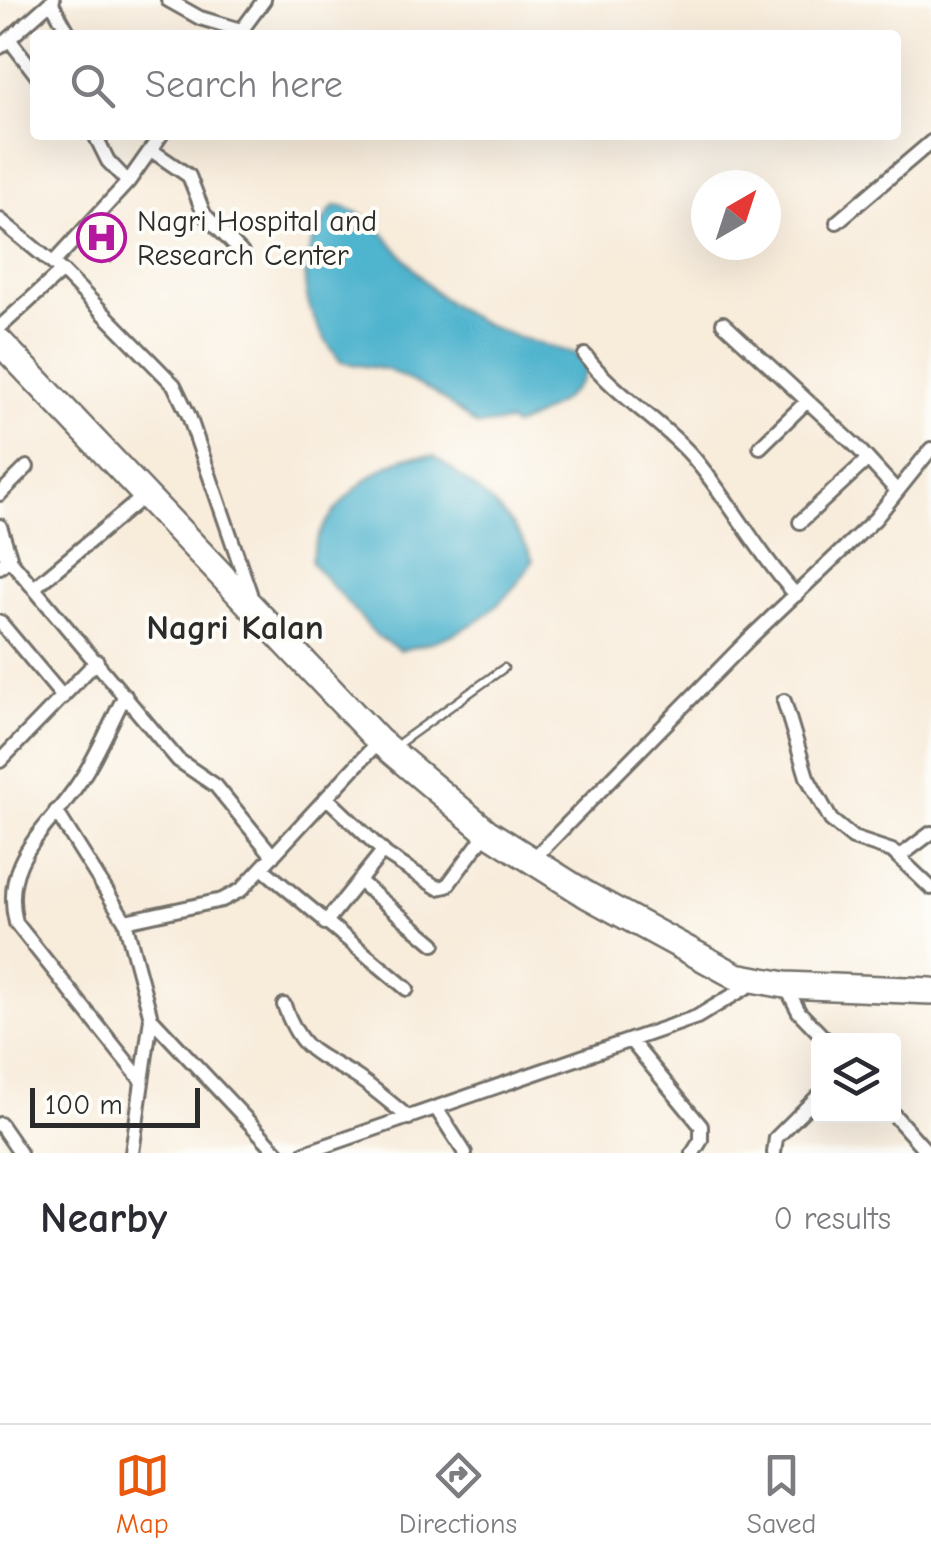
<!DOCTYPE html>
<html lang="en">
<head>
<meta charset="utf-8">
<style>
  body { margin:0; font-family:"Comic Neue",sans-serif; background:#f7f7f7; color:#2b2b33 }
  .controls { position:absolute; right:30px; bottom:30px; display:grid; overflow:hidden; border-radius:10px; box-shadow:0 10px 40px #0002 }
  .controls button { width:90px; height:90px; display:grid; place-items:center; padding:0; border:0; border-bottom:2px solid #e1e1e2; background:#fff; color:#2b2b33; font:50px sans-serif }
  .compass { position:absolute; left:691px; top:170px; width:90px; height:90px; border-radius:50%; background:#fff; box-shadow:0 10px 40px #0002; rotate:39deg }
  .scale { position:absolute; left:30px; bottom:25px; width:170px; box-sizing:border-box; padding-left:10px; border:5px solid #2b2b2b; border-top:0; font-size:28px; line-height:35px; white-space:nowrap; color:#2b2b2b; -webkit-text-stroke:8px #fdfcf7; paint-order:stroke }
  .list { margin:0; padding:0; list-style:none }
  h2 { display:flex; justify-content:space-between; align-items:center; height:130px; margin:0; padding:0 40px; font-size:42px }
  h2 small { font-size:32px; font-weight:400; color:#7c7c81 }
  .icon { flex:none; width:55px; height:55px; fill:none; stroke:currentColor; stroke-width:2; stroke-linecap:round; stroke-linejoin:round }
  .map { position:relative; flex:none; width:931px; height:1153px; overflow:hidden }
  .search { position:absolute; background:#fff; box-shadow:0 10px 40px #0002; left:30px; right:30px; top:30px; height:110px; display:flex; align-items:center; gap:25px; box-sizing:border-box; padding:0 35px; border-radius:10px; color:#7c7c81; font-size:38px }
  .sheet { height:270px; background:#fff }
  nav { display:flex; justify-content:space-around; align-items:center; box-sizing:border-box; height:140px; border-top:2px solid #e1e1e2; background:#fff; font-size:28px; color:#7c7c81 }
  nav a { display:grid; justify-items:center; gap:5px }
  nav .on { color:#ea580c }
  .map>svg:first-child { display:block }
  .water { fill:#4fb4ce; stroke:#3d707c; stroke-width:2.5 }
  .building { fill:#ccaed7 }
  .lines { fill:none; stroke-linecap:round; stroke-linejoin:round }
  .lane-casing { stroke:#736f69; stroke-width:11 }
  .street-casing { stroke:#736f69; stroke-width:18 }
  .highway-casing { stroke:#736f69; stroke-width:30 }
  .lane { stroke:#fff; stroke-width:6 }
  .street { stroke:#fff; stroke-width:12 }
  .highway { stroke:#fff; stroke-width:25 }
  .labels { text-anchor:middle; dominant-baseline:central; stroke-width:8; stroke-linejoin:round; paint-order:stroke }
  .poi-label { font-size:30px; fill:#2b2b2b; stroke:#fdfcf7; text-anchor:start }
  .quarter-label { font-size:35px; font-weight:bold; fill:#2b2b2b; stroke:#fdfcf7 }
</style>
</head>
<body>
<div class="map">
<svg width="931" height="1153" viewBox="0 0 931 1153">
  <rect width="100%" height="100%" fill="#fdfcf7"/>
  <filter id="ink" filterUnits="userSpaceOnUse"><feTurbulence type="fractalNoise" baseFrequency=".01" numOctaves="2"/><feDisplacementMap in="SourceGraphic" scale="20" xChannelSelector="R" yChannelSelector="G"/><feConvolveMatrix kernelMatrix="1 2 1 2 8 2 1 2 1" color-interpolation-filters="sRGB"/></filter>
  <filter id="wash" filterUnits="userSpaceOnUse"><feTurbulence type="fractalNoise" baseFrequency=".0048" numOctaves="4" result="noise"/><feDisplacementMap in="SourceGraphic" scale="40" xChannelSelector="R" yChannelSelector="G"/><feGaussianBlur stdDeviation="2.25" result="paint"/><feColorMatrix in="noise" values="0 0 0 0 0 0 0 0 0 0 0 0 0 0 0 0 0 1.4 0 .05"/><feComposite in="paint" operator="in"/></filter>
  <g filter="url(#wash)">
    <rect width="100%" height="100%" fill="#f8ecdb"/>
    <path class="water" d="M334 206C372 206 405 263 431 288 471 326 526 341 577 354L587 367C578 396 541 416 514 426L509 422 477 426 435 393 388 370 341 362C299 309 290 262 334 206Z
      M434 456C471 485 515 515 533 561 499 614 462 638 400 650L377 636 311 562C315 521 364 474 402 459 411 455 425 457 434 456Z"/>
    <g id="blocks">
      <path class="building" d="M105 227 125 246 111 262 90 243Z"/>
    </g>
  </g>
  <g filter="url(#ink)">
    <use href="#blocks" fill-opacity="0" stroke="#736f69" stroke-width="2.5"/>
    <g class="lines">
      <defs>
        <path id="lane" d="M401 742 504 668"/>
        <path id="street" d="M168 0 200 18 241 30
          M51 2 70 35
          M238 35 264 0
          M9 39 35 73
          M0 47 53 0
          M95 135 108 161 128 182
          M151 150 189 176 204 214 242 253
          M0 220 62 271 174 385 189 416 250 593
          M837 222 931 142
          M53 263 128 182 161 135
          M723 323 856 446 896 490
          M0 327 62 271
          M585 355C615 396 660 419 693 457 730 501 757 552 796 595
          M760 447 805 403
          M0 494 27 467
          M800 522 868 459
          M0 526 10 557 0 567
          M0 548 178 760 216 786 273 856
          M35 587 144 496
          M0 622 63 697
          M125 695C110 724 97 757 78 784 48 830 0 859 16 923L142 1081
          M784 701 807 777 831 820 853 838 892 851 931 888
          M0 761 97 661
          M328 799 387 855 438 888 447 886 487 832
          M56 811 125 921 151 1018 278 1153
          M899 857 931 833
          M530 862 750 638 875 519 931 449
          M262 868 407 989
          M360 882 434 944
          M125 921 222 900 241 890 379 741
          M325 923 383 851
          M785 985 799 1012 826 1040
          M284 1005C301 1051 313 1051 352 1074 372 1086 390 1103 409 1118
          M631 1041 701 1126V1140L693 1153
          M436 1108 465 1153
          M894 1115 928 1153
          M0 1124 20 1153
          M132 1153 151 1018
          M305 1153 697 1017 755 982
          M774 1153 776 1138 818 1096"/>
        <path id="highway" d="M0 342 379 741 487 832 587 895 736 976 785 985 931 991"/>
      </defs>
      <use href="#lane" class="lane-casing"/>
      <use href="#street" class="street-casing"/>
      <use href="#highway" class="highway-casing"/>
      <use href="#lane" class="lane"/>
      <use href="#street" class="street"/>
      <use href="#highway" class="highway"/>
    </g>
  </g>
  <defs>
    <symbol id="hospital-ring" viewBox="-11 -11 22 22"><circle r="9.5" fill="#fdfcf7" stroke="#b5179e" stroke-width="1.5"/><path d="M-5-5h3v3.5h4V-5h3V5h-3V1.5h-4V5h-3Z" fill="#b5179e"/></symbol>
  </defs>
  <g fill-rule="evenodd">
    <use href="#hospital-ring" x="74" y="210" width="55" height="55"/>
  </g>
  <g class="labels">
    <g class="poi-label">
      <text x="137" y="221">Nagri Hospital and<tspan x="137" dy="34">Research Center</tspan></text>
    </g>
    <g class="quarter-label">
      <text x="235" y="627">Nagri Kalan</text>
    </g>
  </g>
</svg>
<div class="controls">
<button><svg class="icon" aria-label="layers" viewBox="0 0 24 24"><path d="M12 4l9 5-9 5-9-5zM3 14l9 5 9-5"/></svg></button>
</div>
<svg class="compass" viewBox="-18 -18 36 36"><path d="M0-13l5 13h-10z" fill="#e53935"/><path d="M0 13l5-13h-10z" fill="#7c7c81"/></svg>
<div class="scale">100 m</div>
<div class="search"><svg class="icon" aria-label="search" viewBox="0 0 24 24"><circle cx="10" cy="10" r="6"/><path d="M15 15l6 6"/></svg>Search here</div>
</div>
<section class="sheet">
<h2>Nearby<small>0 results</small></h2>
<ul class="list">
</ul>
</section>
<nav>
<a class="on"><svg class="icon" aria-label="map" viewBox="0 0 24 24"><path d="M3 6l6-2 6 2 6-2v14l-6 2-6-2-6 2zM9 4v14M15 6v14"/></svg>Map</a>
<a><svg class="icon" aria-label="directions" viewBox="0 0 24 24"><path d="M12 3l9 9-9 9-9-9zM9 14v-3h6M13 9l2 2-2 2"/></svg>Directions</a>
<a><svg class="icon" aria-label="saved" viewBox="0 0 24 24"><path d="M7 4h10v16l-5-4-5 4z"/></svg>Saved</a>
</nav>
</body>
</html>
